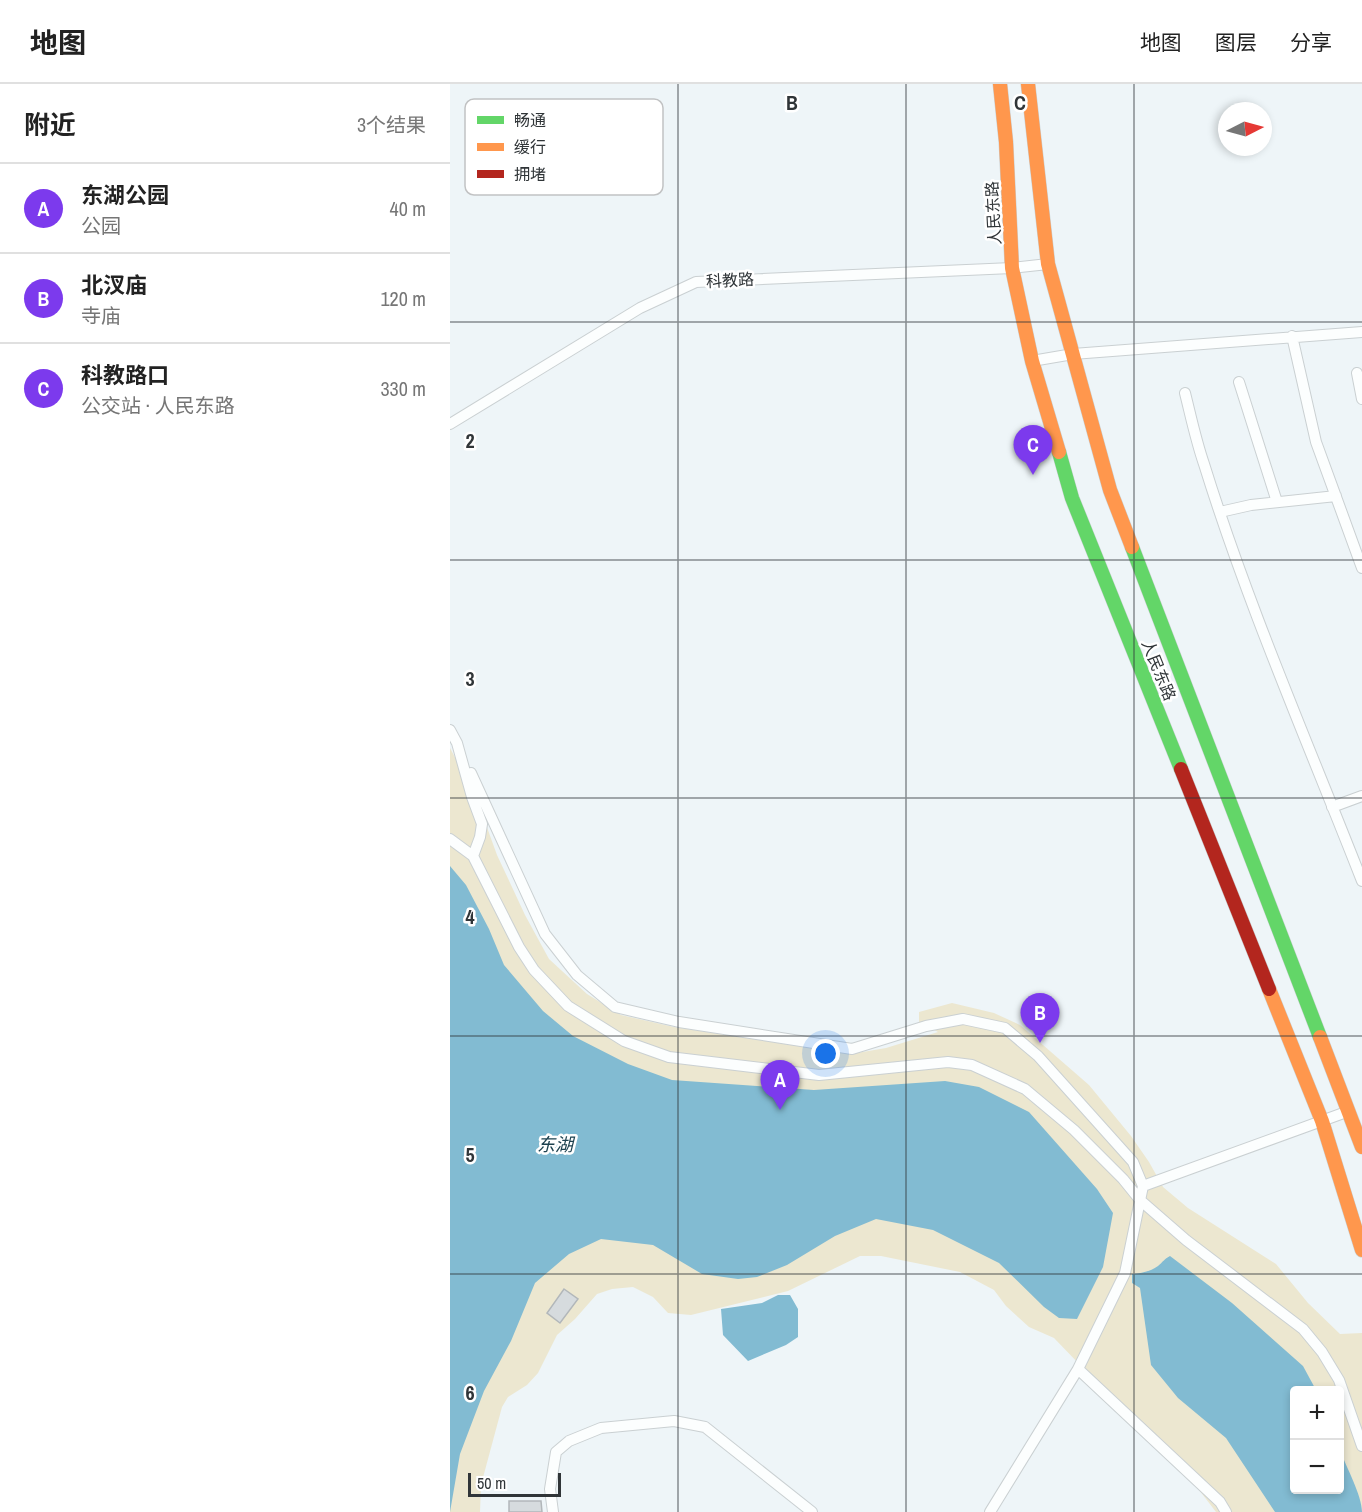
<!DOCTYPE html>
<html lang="zh">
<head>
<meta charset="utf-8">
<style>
  body { margin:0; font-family:"Archivo Narrow","Noto Sans SC",sans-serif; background:#f6f6f6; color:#222 }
  .controls { position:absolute; right:18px; bottom:18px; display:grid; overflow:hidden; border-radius:6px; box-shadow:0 3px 9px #0003 }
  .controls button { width:54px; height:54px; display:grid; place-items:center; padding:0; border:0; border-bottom:2px solid #e0e0e0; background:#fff; color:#222; font:30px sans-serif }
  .compass { position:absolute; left:768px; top:18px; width:54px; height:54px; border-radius:50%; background:#fff; box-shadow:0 3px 9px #0003; rotate:84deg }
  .scale { position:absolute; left:18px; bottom:15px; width:93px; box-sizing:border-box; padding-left:6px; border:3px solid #303538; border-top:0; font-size:16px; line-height:21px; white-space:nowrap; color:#303538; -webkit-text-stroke:4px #fff; paint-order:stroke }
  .you { position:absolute; left:376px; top:970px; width:21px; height:21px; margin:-15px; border:4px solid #fff; border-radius:50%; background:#1a73e8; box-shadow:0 0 0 9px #1a73e833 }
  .badge { display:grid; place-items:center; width:39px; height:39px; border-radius:50%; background:#7c3aed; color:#fff; font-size:20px; font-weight:700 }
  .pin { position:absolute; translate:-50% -50px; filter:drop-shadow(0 2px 3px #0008) }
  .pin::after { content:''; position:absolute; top:32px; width:21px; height:18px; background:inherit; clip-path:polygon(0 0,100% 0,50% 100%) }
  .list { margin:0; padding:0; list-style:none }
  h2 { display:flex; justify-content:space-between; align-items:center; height:78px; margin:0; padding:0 24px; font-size:26px }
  h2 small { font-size:20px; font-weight:400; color:#767676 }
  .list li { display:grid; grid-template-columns:39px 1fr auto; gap:18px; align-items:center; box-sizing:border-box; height:90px; padding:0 24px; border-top:2px solid #e0e0e0 }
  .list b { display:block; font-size:22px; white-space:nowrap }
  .list p { margin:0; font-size:20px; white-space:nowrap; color:#767676 }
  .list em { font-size:20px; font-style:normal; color:#767676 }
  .map { position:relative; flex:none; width:912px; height:1428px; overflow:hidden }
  header { display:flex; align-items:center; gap:36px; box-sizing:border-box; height:84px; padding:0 30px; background:#fff; border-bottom:2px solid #e0e0e0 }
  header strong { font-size:28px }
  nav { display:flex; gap:33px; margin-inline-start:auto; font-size:21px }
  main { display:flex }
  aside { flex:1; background:#fff }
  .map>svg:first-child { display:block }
  .green { fill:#ece7d0; fill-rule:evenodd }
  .water { fill:#82bbd2 }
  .building { fill:#d6dbde; stroke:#b2b7ba; stroke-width:1.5 }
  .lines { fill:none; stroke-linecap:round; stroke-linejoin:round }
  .street-casing { stroke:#cad0d2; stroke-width:12 }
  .fast-casing { stroke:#cad0d2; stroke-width:15 }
  .slow-casing { stroke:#cad0d2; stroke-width:15 }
  .jam-casing { stroke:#cad0d2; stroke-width:15 }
  .street { stroke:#fcfefe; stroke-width:10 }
  .fast { stroke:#63d668; stroke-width:14 }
  .slow { stroke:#ff974d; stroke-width:14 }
  .jam { stroke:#b3261e; stroke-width:14 }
  .grid { fill:none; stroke:#303538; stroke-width:1.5; stroke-opacity:0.55 }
  .labels { text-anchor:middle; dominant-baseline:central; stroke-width:5; stroke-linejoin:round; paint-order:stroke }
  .street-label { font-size:16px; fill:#303538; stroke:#fff }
  .water-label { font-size:18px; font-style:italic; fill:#1d414f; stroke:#fff }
  .key { fill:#fff; stroke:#c1c2c3; stroke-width:1.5 }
  .key-label { font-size:16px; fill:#303538 }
  .grid-label { font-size:20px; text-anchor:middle; font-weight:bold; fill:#303538; stroke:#fff; stroke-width:5; stroke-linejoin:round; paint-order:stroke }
</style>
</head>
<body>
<header>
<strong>地图</strong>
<nav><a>地图</a><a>图层</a><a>分享</a></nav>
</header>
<main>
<aside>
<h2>附近<small>3个结果</small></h2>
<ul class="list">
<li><span class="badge">A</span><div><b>东湖公园</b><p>公园</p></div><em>40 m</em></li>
<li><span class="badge">B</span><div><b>北汊庙</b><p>寺庙</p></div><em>120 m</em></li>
<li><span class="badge">C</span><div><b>科教路口</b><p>公交站 · 人民东路</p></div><em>330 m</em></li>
</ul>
</aside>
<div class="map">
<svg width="912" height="1428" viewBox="0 0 912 1428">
  <rect width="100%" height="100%" fill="#eef5f8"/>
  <path class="green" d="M0 664 26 713 47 771 75 831 99 875 137 910 171 931 224 943 401 970 436 964 488 948 469 938V928L502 919 544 929 570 941 639 1001 681 1052 699 1078 713 1103 738 1124 826 1180 858 1219 890 1250 912 1249V1428H766L743 1398 604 1254 579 1243 556 1222 544 1206 510 1188 431 1172H410L338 1207 241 1231 218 1229 203 1213 183 1203 162 1205 147 1210 125 1235 107 1251 88 1289 77 1301 58 1313 52 1323 31 1401 30 1428H0ZM844 1306H890V1406H844Z"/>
  <path class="water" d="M0 782 16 801 39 845 54 881 93 927 123 952 178 980 222 996 364 1006 495 997 529 1003 579 1028 647 1105 663 1129 653 1183 627 1235 609 1234 594 1223 549 1179 483 1146 426 1135 385 1152 337 1181 307 1193 288 1195 252 1190 203 1161 151 1155 119 1170 85 1199 61 1257 34 1307 10 1370 0 1428Z
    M720 1172 782 1219 853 1282 866 1306H844V1406H890V1366C896 1383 912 1411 912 1428H825L776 1354 728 1314 701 1281 690 1204 682 1199V1190C691 1189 700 1188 708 1182 713 1178 714 1175 720 1172Z
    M328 1211H340L348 1225V1253L336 1261 298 1277 273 1251 271 1225 312 1219Z"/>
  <path class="building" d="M114 1205 128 1215 110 1239 97 1229Z
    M59 1417H91L92 1428H59Z"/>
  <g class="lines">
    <defs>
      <path id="street" d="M842 252 866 358 912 484
        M582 277 623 270 912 248
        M907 289 912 315
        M789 298 827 418
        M735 309C741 333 746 357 754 380 798 522 858 659 912 797
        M0 340 190 224 246 198 562 184 598 180
        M770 428 801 421 886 412
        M0 646 7 659 22 713 32 740 30 753 23 772 69 863 84 886 118 922 174 957 219 973 369 991 498 978 522 981 575 1005 624 1046 673 1095 690 1116 736 1156 853 1245 872 1268 889 1296 912 1362
        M21 689 95 850 127 891 165 923 229 938 402 965 476 942 513 935 555 944 588 972 683 1078 693 1102 675 1189 628 1285 540 1428
        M882 723 912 712
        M0 755 23 772
        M693 1102 899 1027
        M628 1285 770 1418 776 1428
        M103 1428 100 1405 106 1368 119 1357 151 1344 224 1337 255 1343 362 1428"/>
      <path id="fast" d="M609 368 622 414 731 685
        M682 463 870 953"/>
      <path id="slow" d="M550 0 556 58 562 184 582 277 609 368
        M578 0 598 180 660 406 682 463
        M819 905 872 1037 912 1166
        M870 953 912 1063"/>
      <path id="jam" d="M731 685 819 905"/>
    </defs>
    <use href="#street" class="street-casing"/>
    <use href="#fast" class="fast-casing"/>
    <use href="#slow" class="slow-casing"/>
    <use href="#jam" class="jam-casing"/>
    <use href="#street" class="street"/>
    <use href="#fast" class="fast"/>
    <use href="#slow" class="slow"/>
    <use href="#jam" class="jam"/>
  </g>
  <path class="grid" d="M228 0V1428M456 0V1428M684 0V1428M0 238H912M0 476H912M0 714H912M0 952H912M0 1190H912"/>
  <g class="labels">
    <g class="street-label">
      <text transform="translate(543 129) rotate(-93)">人民东路</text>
      <text transform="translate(280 196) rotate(-3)">科教路</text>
      <text transform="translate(709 586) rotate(68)">人民东路</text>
    </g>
    <g class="water-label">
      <text x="105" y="1060">东湖</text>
    </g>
  </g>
  <rect x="15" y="15" width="198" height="96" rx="9" class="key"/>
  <rect x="27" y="32" width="27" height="8" fill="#63d668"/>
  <rect x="27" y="59" width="27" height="8" fill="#ff974d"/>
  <rect x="27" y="86" width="27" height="8" fill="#b3261e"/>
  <g class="key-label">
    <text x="64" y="42">畅通</text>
    <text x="64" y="69">缓行</text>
    <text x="64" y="96">拥堵</text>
  </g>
  <g class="grid-label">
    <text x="342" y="26">B</text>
    <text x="570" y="26">C</text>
    <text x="20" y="364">2</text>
    <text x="20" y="602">3</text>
    <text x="20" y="840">4</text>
    <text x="20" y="1078">5</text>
    <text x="20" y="1316">6</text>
  </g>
</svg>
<div class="controls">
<button>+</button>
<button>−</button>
</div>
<svg class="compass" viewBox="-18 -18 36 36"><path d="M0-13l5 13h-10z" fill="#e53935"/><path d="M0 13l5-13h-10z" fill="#767676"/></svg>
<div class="scale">50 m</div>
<div class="you"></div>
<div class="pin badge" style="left:330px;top:1026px">A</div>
<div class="pin badge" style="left:590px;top:959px">B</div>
<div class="pin badge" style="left:583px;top:391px">C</div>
</div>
</main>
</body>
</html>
